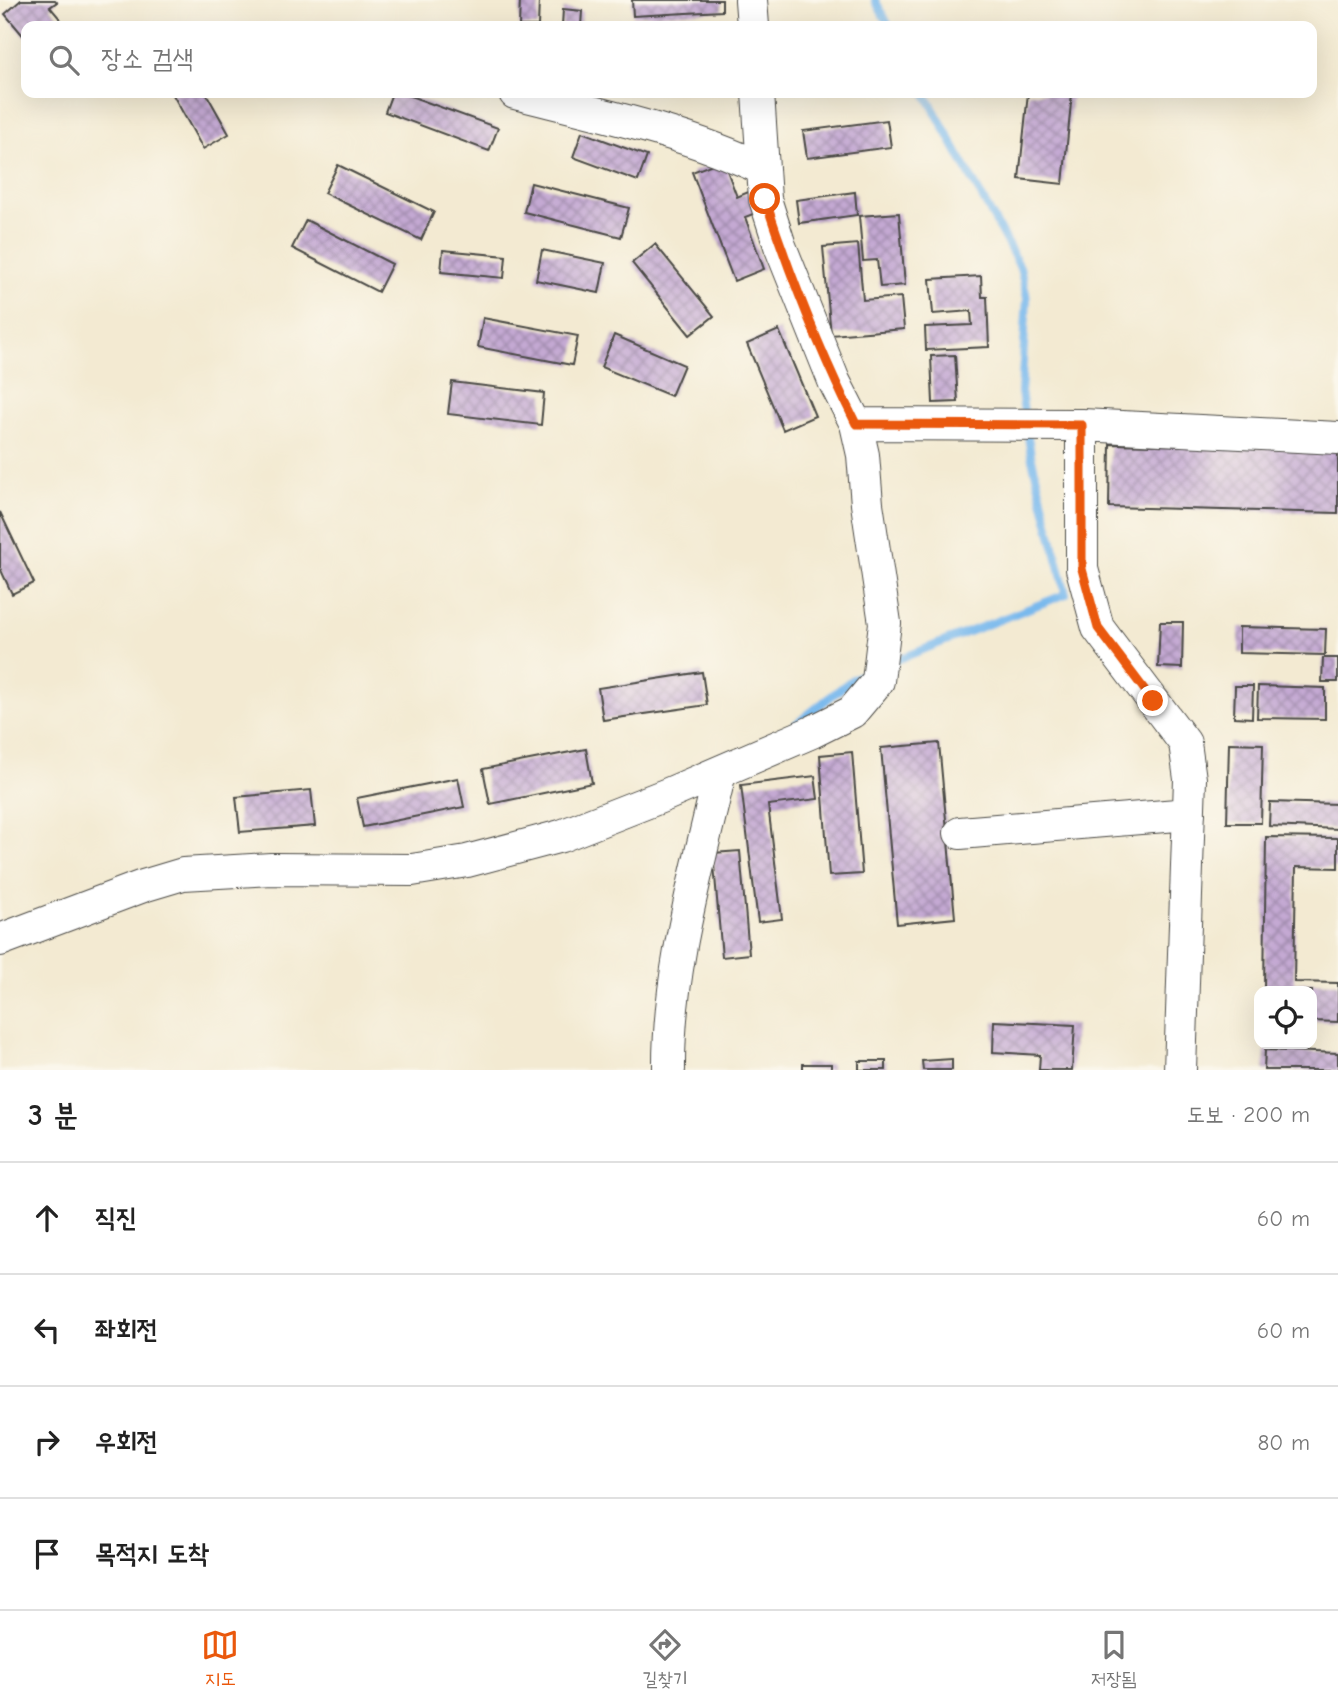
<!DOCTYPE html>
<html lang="ko">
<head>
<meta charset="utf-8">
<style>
  body { margin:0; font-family:"Comic Neue","Poor Story",sans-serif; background:#f6f6f6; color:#222 }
  .controls { position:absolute; right:21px; bottom:21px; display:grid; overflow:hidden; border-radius:14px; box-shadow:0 7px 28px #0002 }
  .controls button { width:63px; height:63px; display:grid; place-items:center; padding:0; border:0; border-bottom:2px solid #e0e0e0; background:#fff; color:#222; font:35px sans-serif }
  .stop { position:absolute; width:21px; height:21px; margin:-16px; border:5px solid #ea580c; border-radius:50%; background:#fff }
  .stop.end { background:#ea580c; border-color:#fff; box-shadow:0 2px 7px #0008 }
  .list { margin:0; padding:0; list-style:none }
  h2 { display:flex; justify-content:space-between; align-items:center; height:91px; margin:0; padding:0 28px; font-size:30px }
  h2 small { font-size:23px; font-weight:400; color:#767676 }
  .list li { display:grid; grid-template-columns:46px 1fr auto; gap:21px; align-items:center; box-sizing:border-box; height:112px; padding:0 28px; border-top:2px solid #e0e0e0 }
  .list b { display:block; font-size:26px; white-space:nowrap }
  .list em { font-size:23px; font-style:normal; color:#767676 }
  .icon { flex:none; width:38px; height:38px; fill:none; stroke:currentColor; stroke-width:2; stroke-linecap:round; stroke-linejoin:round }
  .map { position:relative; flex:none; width:1338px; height:1070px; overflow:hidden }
  .search { position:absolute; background:#fff; box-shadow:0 7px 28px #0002; left:21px; right:21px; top:21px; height:77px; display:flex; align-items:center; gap:18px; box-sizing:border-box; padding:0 24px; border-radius:14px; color:#767676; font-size:26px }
  .sheet { height:539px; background:#fff }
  nav { display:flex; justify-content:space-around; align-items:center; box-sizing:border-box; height:98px; border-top:2px solid #e0e0e0; background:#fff; font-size:19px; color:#767676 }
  nav a { display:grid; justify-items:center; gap:4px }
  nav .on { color:#ea580c }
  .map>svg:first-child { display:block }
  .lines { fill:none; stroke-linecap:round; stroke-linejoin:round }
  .stream { stroke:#79b9ed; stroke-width:8 }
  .building { fill:url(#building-cross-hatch) }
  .minor-casing { stroke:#494844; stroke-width:34 }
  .minor { stroke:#fff; stroke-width:32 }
  .route { stroke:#ea580c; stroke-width:9 }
</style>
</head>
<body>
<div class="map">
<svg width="1338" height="1070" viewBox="0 0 1338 1070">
  <defs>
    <pattern id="building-cross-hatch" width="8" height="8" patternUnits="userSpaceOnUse" patternTransform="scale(1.75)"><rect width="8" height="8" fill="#c4a9d3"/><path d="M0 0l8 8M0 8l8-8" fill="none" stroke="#9f8aab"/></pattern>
  </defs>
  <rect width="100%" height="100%" fill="#fbf7ec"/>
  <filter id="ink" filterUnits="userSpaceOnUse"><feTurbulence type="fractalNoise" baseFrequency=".0143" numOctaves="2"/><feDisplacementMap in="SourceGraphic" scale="14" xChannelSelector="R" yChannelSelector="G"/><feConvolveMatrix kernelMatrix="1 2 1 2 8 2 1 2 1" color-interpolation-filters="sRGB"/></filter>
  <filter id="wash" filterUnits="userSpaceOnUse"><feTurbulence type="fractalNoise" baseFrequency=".00686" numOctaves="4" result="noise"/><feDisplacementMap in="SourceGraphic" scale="28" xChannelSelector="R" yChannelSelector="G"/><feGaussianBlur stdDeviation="1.57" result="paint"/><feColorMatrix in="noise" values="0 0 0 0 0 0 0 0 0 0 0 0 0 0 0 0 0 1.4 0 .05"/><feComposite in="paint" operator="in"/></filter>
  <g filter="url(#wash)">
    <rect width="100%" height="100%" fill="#f3ead2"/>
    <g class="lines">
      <path class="stream" d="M875 0 889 26
        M925 93 1020 267 1027 298 1021 392 1025 418
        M889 663 1066 594 1031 455 1027 430
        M796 724 854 678 870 671"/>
    </g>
    <g id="blocks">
      <path class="building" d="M21 0H55L57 2 50 7 66 26H26V39L5 14Z
        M520 0H539L538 26H519Z
        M632 0H722V11L633 16Z
        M563 9 582 11 581 26H562Z
        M172 93H206L229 134 203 149Z
        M392 93H402L498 128 489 151 385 112Z
        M1028 93H1072L1063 184 1019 179Z
        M887 120 891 147 807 158 803 131Z
        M582 132 647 156 638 181 573 157Z
        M723 160 737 197 753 190 761 211 745 217 764 269 734 281 692 172Z
        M338 165 434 212 421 240 324 193Z
        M531 183 629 208 621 237 524 212Z
        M855 192 857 215 799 223 796 200Z
        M899 213 905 285 880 287 877 260 863 261 859 216Z
        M306 220 392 264 378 292 292 248Z
        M655 244 714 316 690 335 632 263Z
        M858 244 863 300 901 297 904 329 831 335 823 247Z
        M443 250 506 256 504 278 441 272Z
        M542 250 605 263 599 293 536 280Z
        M981 276 982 297H987L989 347 926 350 925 327 972 325 971 311 933 314 930 279Z
        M483 318 578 336 572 365 478 347Z
        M779 330 815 416 783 430 747 344Z
        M614 335 684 365 671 396 601 367Z
        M955 355 958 402 933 403 931 356Z
        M452 382 544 393 541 425 448 414Z
        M1110 444 1338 449V513L1109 507Z
        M0 512 34 583 12 594 0 568Z
        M1160 622H1183L1182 668 1158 667Z
        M1239 627 1326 629 1325 655 1239 653Z
        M1323 658H1338V682H1322Z
        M702 672 707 705 603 720 598 688Z
        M1235 686H1253L1252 718 1234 717Z
        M1258 686 1325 688V719L1257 718Z
        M939 743 955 918 897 924 881 748Z
        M1229 743 1263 744 1261 823H1227Z
        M586 749 592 783 490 804 483 769Z
        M852 752 862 874 829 876 820 755Z
        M815 776 818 799 768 805 782 919 758 922 741 785Z
        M458 778 464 807 363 827 357 798Z
        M311 790 315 826 240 832 236 797Z
        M1270 802 1338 804V829L1269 826Z
        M1266 837 1338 838V868L1296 867 1294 982 1338 983V1022L1312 1021V991H1264Z
        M740 851 749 954 722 957 713 853Z
        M994 1021 1075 1025 1072 1070H1039L1040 1055 993 1052Z
        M1265 1050 1338 1053V1070H1264Z
        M952 1059V1070H923L922 1061Z
        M859 1061H886V1070H859Z
        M803 1064H831V1070H803Z"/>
    </g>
  </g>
  <g filter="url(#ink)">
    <use href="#blocks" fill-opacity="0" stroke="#494844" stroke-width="2"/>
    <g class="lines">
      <defs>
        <path id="minor" d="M751 0 753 26
          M515 93C599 114 685 132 763 169
          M758 93 765 199 780 246 834 381 856 424
          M1082 425V569L1098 628 1185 743 1190 779 1180 1070
          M960 833 1189 814
          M0 940 143 886 183 874 271 869 412 870 467 861 561 836 668 794 812 732 852 712 878 681 885 623 867 504 863 455 856 424 1082 425 1338 438
          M669 1070C668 969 698 870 720 772"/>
      </defs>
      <use href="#minor" class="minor-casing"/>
      <use href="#minor" class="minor"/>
    </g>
  </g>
  <g class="lines" filter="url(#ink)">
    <path class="route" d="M765 199C790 275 820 352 856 424L1082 425V569L1098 628 1153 701"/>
  </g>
</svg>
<div class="controls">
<button><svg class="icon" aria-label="locate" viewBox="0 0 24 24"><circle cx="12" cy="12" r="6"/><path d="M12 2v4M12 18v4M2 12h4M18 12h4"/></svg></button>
</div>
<div class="stop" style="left:765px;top:199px"></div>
<div class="stop end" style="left:1153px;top:701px"></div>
<div class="search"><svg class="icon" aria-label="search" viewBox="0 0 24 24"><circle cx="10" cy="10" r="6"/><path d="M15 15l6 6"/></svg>장소 검색</div>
</div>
<section class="sheet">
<h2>3 분<small>도보 · 200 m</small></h2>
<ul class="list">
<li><svg class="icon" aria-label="ahead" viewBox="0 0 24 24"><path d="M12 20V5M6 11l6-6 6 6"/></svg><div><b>직진</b></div><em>60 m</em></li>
<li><svg class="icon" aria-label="left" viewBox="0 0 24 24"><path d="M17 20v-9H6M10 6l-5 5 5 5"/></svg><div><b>좌회전</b></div><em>60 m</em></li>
<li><svg class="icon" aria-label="right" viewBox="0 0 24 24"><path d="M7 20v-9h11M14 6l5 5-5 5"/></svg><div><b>우회전</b></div><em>80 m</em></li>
<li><svg class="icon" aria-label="arrive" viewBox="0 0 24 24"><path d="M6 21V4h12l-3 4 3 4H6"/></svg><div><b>목적지 도착</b></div></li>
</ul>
</section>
<nav>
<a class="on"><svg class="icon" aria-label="map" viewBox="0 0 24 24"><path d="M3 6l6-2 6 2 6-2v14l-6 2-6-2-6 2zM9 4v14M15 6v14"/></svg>지도</a>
<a><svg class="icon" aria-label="directions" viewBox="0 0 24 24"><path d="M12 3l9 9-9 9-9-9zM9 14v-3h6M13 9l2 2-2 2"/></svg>길찾기</a>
<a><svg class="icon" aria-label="saved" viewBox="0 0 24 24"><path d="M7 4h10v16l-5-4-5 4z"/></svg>저장됨</a>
</nav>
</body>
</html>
